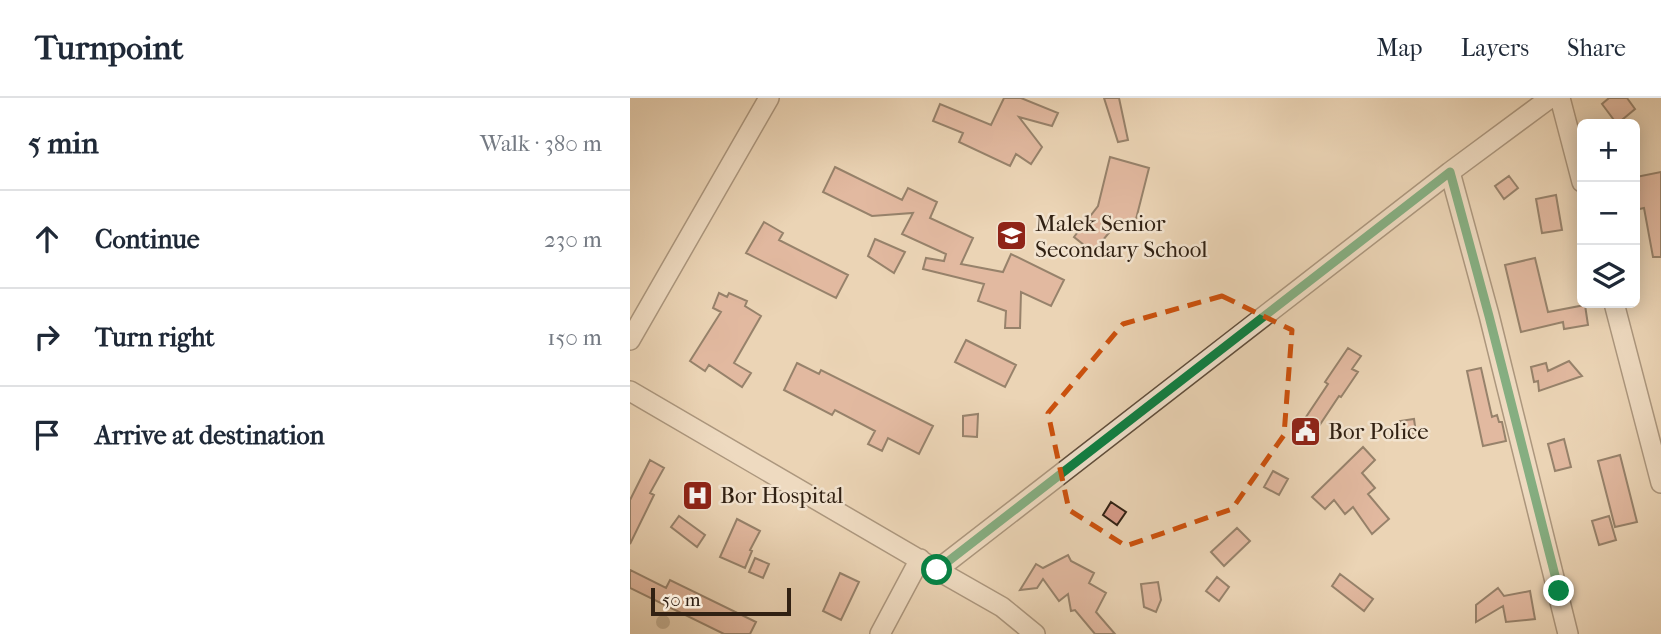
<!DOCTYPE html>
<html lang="en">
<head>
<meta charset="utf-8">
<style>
  body { margin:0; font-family:"IM FELL French Canon",serif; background:#f6f6f7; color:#1f2937 }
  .controls { position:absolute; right:21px; top:21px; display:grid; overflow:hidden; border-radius:10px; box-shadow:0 4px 18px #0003 }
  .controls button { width:63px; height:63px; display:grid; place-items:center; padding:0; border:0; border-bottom:2px solid #e0e1e3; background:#fff; color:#1f2937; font:35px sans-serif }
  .scale { position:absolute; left:21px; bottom:18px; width:140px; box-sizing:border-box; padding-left:7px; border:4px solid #312113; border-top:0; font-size:19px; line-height:24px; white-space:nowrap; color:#312113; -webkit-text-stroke:5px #f2e3cf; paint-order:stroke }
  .stop { position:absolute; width:21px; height:21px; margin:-16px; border:5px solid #0b8043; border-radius:50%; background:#fff }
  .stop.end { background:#0b8043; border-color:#fff; box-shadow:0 2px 7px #0008 }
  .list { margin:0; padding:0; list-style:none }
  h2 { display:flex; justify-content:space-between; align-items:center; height:91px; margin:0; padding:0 28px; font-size:30px }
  h2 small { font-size:23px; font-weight:400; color:#747a83 }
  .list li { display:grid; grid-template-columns:46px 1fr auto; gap:21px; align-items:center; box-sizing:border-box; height:98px; padding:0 28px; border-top:2px solid #e0e1e3 }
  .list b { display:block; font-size:26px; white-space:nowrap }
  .list em { font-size:23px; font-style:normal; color:#747a83 }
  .icon { flex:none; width:38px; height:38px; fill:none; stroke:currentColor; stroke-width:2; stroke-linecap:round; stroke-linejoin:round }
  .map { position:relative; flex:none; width:1031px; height:536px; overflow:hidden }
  header { display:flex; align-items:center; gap:42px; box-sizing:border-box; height:98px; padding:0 35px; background:#fff; border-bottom:2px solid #e0e1e3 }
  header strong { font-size:33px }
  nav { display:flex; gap:38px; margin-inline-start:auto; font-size:24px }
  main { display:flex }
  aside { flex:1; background:#fff }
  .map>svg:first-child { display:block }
  .building { fill:#d79a88; stroke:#312113; stroke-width:2 }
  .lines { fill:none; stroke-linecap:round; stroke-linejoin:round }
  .minor-casing { stroke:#604e3c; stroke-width:22 }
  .minor { stroke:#f2e3cf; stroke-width:19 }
  .tree { fill:#97876d }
  .route { stroke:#0b8043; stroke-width:9 }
  .marked { fill:none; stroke:#cd510d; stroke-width:5; stroke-dasharray:14 9; stroke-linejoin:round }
  .labels { text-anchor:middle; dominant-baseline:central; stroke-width:5; stroke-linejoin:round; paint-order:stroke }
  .poi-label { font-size:23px; fill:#312113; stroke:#f2e3cf; text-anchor:start }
</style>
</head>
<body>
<header>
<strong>Turnpoint</strong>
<nav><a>Map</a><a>Layers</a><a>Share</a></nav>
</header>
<main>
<aside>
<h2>5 min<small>Walk · 380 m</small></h2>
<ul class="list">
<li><svg class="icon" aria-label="ahead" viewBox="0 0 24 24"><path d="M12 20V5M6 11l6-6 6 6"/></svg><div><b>Continue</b></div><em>230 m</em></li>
<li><svg class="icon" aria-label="right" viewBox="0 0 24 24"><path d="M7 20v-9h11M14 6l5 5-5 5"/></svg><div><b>Turn right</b></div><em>150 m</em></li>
<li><svg class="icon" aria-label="arrive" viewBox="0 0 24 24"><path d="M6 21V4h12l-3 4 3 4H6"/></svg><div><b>Arrive at destination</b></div></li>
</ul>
</aside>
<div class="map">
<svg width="1031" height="536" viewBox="0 0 1031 536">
  <rect width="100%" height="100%" fill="#ebd4b5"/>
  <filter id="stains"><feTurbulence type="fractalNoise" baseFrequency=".00286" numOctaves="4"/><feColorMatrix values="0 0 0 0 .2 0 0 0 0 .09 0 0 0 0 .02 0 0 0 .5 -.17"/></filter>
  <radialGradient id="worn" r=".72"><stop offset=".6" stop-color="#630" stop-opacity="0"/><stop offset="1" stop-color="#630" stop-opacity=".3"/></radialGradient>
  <path class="building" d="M374 0H391L428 15 422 28 389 19 412 49 401 66 386 56 380 68 329 44 333 35 303 23 310 6 361 27Z
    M474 0H489L498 42 488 44Z
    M979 0H997L1005 11 987 26 972 6Z
    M480 59 519 70 504 129 487 125 463 154 444 139 468 108Z
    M205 69 272 102 278 90 307 104 300 120 343 140 331 166 373 174 381 156 434 182 421 208 391 194 390 230H375L376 213 348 203 354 186 293 171 296 160 314 163 316 156 272 136 283 115 242 118 193 94Z
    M1031 74V159H1023L1014 110 1005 112V93L1009 92 1006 79Z
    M879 78 888 90 874 101 865 88Z
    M926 97 932 132 912 135 906 101Z
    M134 124 153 135 149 142 218 177 206 200 116 155Z
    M245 141 275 154 264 175 238 158Z
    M905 160 918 214 955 207 958 227 934 231 933 224 891 234 875 167Z
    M89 195 97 199 99 195 117 203 115 208 131 218 104 265 121 275 112 289 79 267 75 273 60 263 91 214 83 210Z
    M336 242 386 267 375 289 325 264Z
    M718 250 731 258 722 271 728 274 711 299 709 298 685 334 672 325 698 286 695 284Z
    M939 263 952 278 909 293 908 283 904 284 901 269 916 265 918 273Z
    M167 265 189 276 191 272 303 328 289 356 258 340 252 353 238 346 245 333 205 312 202 317 154 292Z
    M851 270 862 319 867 317 869 324H872L876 343 853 348 837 273Z
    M348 316 347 339 333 338V318Z
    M784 321 786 335 772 337 770 323Z
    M934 341 941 369 925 373 918 346Z
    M733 349 745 362 732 375 745 390 738 396 759 421 742 436 723 409 715 416 704 402 695 411 682 399Z
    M990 357 1007 424 985 429 968 363Z
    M20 362 34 370 20 395 24 397 0 446V402Z
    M643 373 658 381 649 397 634 389Z
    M481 404 496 414 487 427 473 417Z
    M49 418 75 437 67 449 41 429Z
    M979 418 986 442 969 447 962 423Z
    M107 421 130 433 120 452 122 453 115 470 90 459Z
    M607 430 620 443 594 468 581 454Z
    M438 457 441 463 464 475 459 485 476 495 466 514 485 536H465L445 512 441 513 438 496 429 503 413 481 407 490 390 492 406 466 413 470Z
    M125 460 139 466 133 480 119 474Z
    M0 472 36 490 40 482 126 524 120 536H94L0 490Z
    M210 475 229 484 211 522 193 513Z
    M710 476 743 501 734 513 702 488Z
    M587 479 599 489 589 503 576 493Z
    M528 484 531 502 526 514 514 509 511 486Z
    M868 490 874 498 900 493 905 521 876 524 873 508 846 524V507Z"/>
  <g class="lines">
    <defs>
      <path id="minor" d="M930 0 952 84
        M820 74 859 217 938 536
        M984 205 1031 385
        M0 242 139 0
        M0 293 307 472 820 74 920 0
        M307 472 372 509 405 536
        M250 536 290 461"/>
    </defs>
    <use href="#minor" class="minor-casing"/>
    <use href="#minor" class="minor"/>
  </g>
  <circle class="tree" cx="33" cy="524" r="7"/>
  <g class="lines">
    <path class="route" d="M307 472 820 74 859 218 929 493"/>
  </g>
  <path d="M0 0H1031V536H0ZM592 198 662 232 654 337 602 411 496 448 439 412 418 315 493 226Z" fill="#ebd4b5" fill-opacity=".55" fill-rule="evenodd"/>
  <path class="marked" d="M592 198 662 232 654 337 602 411 496 448 439 412 418 315 493 226Z"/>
  <defs>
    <symbol id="school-square" viewBox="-11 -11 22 22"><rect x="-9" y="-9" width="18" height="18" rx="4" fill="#8f2418" stroke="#f2e3cf"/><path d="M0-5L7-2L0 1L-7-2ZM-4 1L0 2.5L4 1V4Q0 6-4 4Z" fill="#fff"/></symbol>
    <symbol id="civic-square" viewBox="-11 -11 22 22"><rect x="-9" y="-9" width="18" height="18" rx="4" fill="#8f2418" stroke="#f2e3cf"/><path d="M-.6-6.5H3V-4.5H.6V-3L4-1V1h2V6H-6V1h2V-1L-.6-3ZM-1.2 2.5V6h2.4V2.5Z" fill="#fff"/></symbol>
    <symbol id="hospital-square" viewBox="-11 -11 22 22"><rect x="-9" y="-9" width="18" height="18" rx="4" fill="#8f2418" stroke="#f2e3cf"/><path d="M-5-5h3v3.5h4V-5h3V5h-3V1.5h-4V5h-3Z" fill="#fff"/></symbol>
  </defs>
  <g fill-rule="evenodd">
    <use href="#school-square" x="364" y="120" width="35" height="35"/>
    <use href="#civic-square" x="658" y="316" width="35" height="35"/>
    <use href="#hospital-square" x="50" y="380" width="35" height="35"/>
  </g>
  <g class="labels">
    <g class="poi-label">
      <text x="405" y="125">Malek Senior<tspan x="405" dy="26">Secondary School</tspan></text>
      <text x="698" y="333">Bor Police</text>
      <text x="90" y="397">Bor Hospital</text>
    </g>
  </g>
  <rect width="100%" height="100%" filter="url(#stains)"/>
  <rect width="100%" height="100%" fill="url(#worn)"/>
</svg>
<div class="controls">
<button>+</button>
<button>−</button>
<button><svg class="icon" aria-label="layers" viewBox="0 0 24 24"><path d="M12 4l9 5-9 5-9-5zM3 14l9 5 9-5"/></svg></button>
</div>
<div class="scale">50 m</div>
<div class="stop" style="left:307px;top:472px"></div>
<div class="stop end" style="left:929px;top:493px"></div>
</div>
</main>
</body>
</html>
